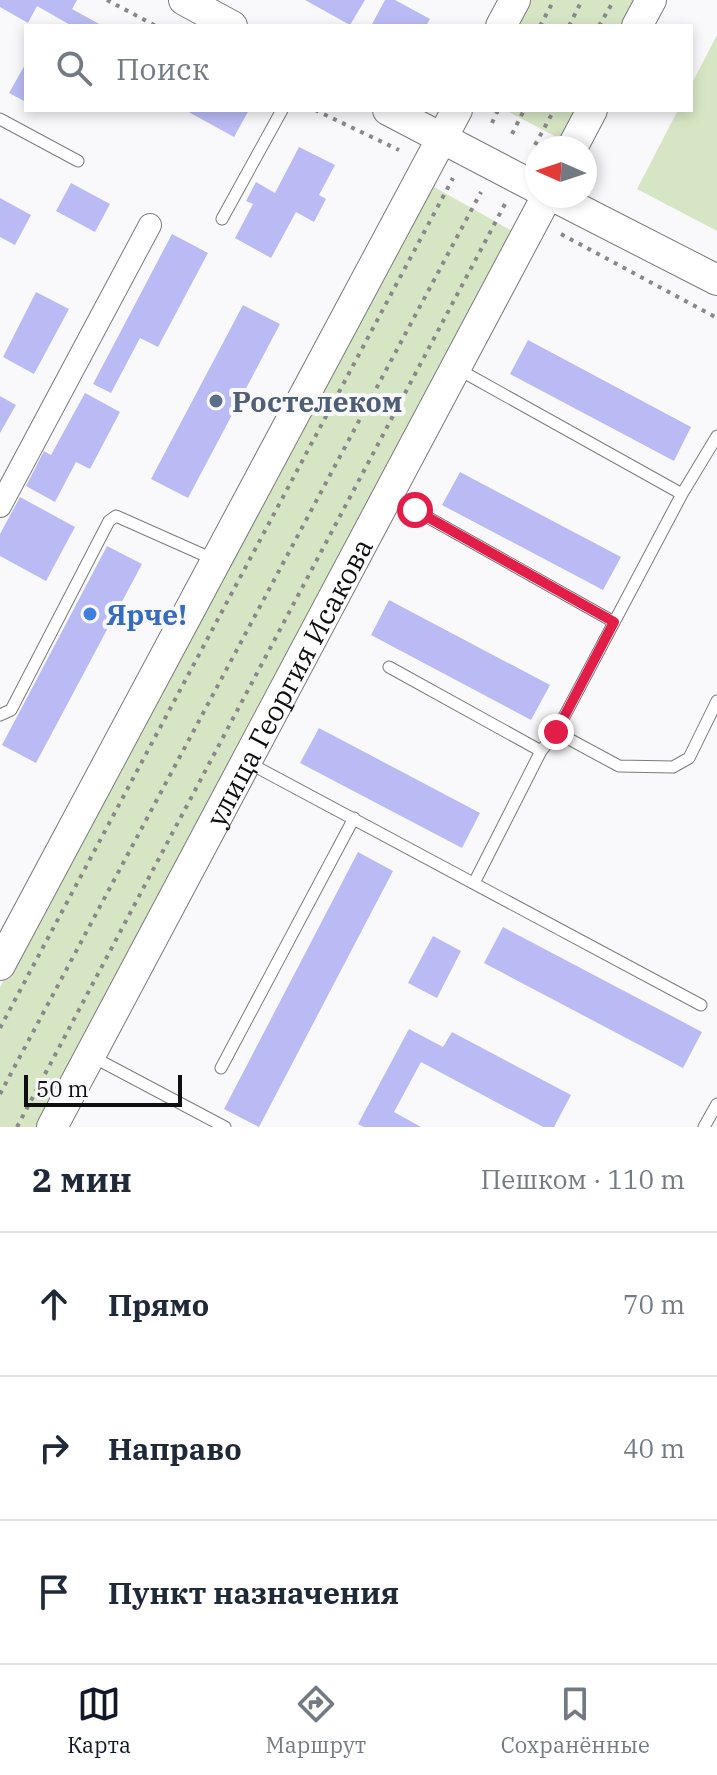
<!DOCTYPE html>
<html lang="ru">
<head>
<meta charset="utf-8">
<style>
  body { margin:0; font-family:"IBM Plex Serif",serif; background:#f2f2f3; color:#1f2937 }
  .compass { position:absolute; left:525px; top:136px; width:72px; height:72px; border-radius:50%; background:#fff; box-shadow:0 4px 12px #0003; rotate:273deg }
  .scale { position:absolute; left:24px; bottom:20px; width:158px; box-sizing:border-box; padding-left:8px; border:4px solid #0f0f10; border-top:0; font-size:22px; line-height:28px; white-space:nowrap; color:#0f0f10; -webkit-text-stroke:6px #f9f9fb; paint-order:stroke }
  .stop { position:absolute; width:24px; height:24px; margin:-18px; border:6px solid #e11d48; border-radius:50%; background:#fff }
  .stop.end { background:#e11d48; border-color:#fff; box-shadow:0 2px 8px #0008 }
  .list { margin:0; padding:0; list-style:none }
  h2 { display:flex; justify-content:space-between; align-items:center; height:104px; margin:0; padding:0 32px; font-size:34px }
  h2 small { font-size:26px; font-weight:400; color:#747a83 }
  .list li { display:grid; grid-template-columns:52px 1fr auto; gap:24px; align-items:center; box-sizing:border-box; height:144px; padding:0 32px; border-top:2px solid #e0e1e3 }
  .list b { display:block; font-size:30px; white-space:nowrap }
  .list em { font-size:26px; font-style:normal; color:#747a83 }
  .icon { flex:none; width:44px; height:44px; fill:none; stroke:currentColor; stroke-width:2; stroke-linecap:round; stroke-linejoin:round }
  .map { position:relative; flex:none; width:717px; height:1127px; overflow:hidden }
  .search { position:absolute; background:#fff; box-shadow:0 4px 12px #0003; left:24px; right:24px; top:24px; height:88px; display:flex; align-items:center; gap:20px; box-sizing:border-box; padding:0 28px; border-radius:0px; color:#747a83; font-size:30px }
  .sheet { height:536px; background:#fff }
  nav { display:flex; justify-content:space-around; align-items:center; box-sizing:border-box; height:112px; border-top:2px solid #e0e1e3; background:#fff; font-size:22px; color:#747a83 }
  nav a { display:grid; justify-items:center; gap:4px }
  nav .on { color:#111827 }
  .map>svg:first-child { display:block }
  .green { fill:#d6e6c5 }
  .building { fill:#babbf4 }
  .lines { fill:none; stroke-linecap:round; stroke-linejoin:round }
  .lane-casing { stroke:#7b7b7d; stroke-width:13 }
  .street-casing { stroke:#7b7b7d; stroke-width:24 }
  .secondary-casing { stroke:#7b7b7d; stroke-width:32 }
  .path { stroke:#89898a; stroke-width:4; stroke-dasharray:4 6; stroke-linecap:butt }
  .lane { stroke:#fff; stroke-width:11 }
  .street { stroke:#fff; stroke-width:22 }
  .secondary { stroke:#fff; stroke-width:30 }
  .route { stroke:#e11d48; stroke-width:10 }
  .service-dot { fill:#5c6f8a; stroke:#f9f9fb; stroke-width:3 }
  .shop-dot { fill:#3f7fe0; stroke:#f9f9fb; stroke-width:3 }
  .labels { text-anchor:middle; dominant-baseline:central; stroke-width:8; stroke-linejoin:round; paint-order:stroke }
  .service-label { font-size:28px; font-weight:bold; fill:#4e5e75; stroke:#f9f9fb; text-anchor:start }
  .shop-label { font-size:28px; font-weight:bold; fill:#366cbe; stroke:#f9f9fb; text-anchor:start }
  .street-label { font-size:28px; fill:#0f0f10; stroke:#f9f9fb }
</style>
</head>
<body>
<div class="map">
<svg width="717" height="1127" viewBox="0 0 717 1127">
  <rect width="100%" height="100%" fill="#f9f9fb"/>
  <path class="green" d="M523 0H636L622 26H509Z
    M717 35V231L637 189 678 110H691V85Z
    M505 110H578L562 140Z
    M429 184 514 232 37 1127H0V987Z"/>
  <path class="building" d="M0 0H77L72 9 103 26H72L37 6 28 23 0 7Z
    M305 0H365L350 25Z
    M385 0H395L430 19 426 26H371Z
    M26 63V102L9 93Z
    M185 110H249L234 137Z
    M299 147 335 165 319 195 326 199 314 222 296 212 271 258 235 238 253 204 246 201 256 182 275 193Z
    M71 183 110 204 95 232 56 211Z
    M0 198 31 215 15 245 0 237Z
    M172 234 208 253 158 347 140 338 111 393 93 384Z
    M36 292 69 309 34 374 3 357Z
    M243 305 280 324 188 498 151 479Z
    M528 340 691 427 674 461 510 374Z
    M85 393 120 412 90 469 76 462 55 502 26 486 44 451 51 455Z
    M0 396 16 405 0 433Z
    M460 472 621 557 603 590 442 505Z
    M20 497 75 527 46 581 0 556V534Z
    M107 546 142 564 36 763 2 745Z
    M389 600 550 685 531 720 371 635Z
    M319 728 480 813 462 848 300 763Z
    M358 852 393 871 259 1127 224 1109Z
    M503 927 702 1032 683 1068 484 963Z
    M433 936 461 951 437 998 408 983Z
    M409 1029 443 1047 452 1032 571 1095 554 1127H543L421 1062 394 1112 421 1127H364L358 1124Z"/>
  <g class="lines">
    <defs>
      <path id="lane" d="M0 119 78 161
        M222 219 282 110
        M456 368 682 494
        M388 495 614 622
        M389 667 541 751
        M0 715 11 710 109 521 116 516 215 560
        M556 732 619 766 673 767 689 758 717 701
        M247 762 701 1005
        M474 883 541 751 556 732 682 494 717 436
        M91 1056 225 1127
        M221 1068 354 818
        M704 1127 717 1104"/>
      <path id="street" d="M0 506 150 225"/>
      <g id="secondary">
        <path d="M184 0 232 26"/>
        <path d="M501 26 515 0"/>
        <path d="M637 26 651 0"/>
        <path d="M388 110 537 188"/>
        <path d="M572 148 592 110"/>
        <path d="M553 196 717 280"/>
        <path d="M0 965 457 110"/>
        <path id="s1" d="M52 1127 547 196"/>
      </g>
    </defs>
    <use href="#lane" class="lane-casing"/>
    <use href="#street" class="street-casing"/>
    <use href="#secondary" class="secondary-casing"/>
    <path class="path" d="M107 0 156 26
      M540 26 554 0
      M569 26 582 0
      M599 26 614 0
      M315 110 399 150
      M492 123 498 110
      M512 134 524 110
      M535 145 554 110
      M561 234 717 318
      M0 1028 453 178
      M0 1094 481 192
      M17 1127 505 204"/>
    <use href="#lane" class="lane"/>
    <use href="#street" class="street"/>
    <use href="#secondary" class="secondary"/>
  </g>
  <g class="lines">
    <path class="route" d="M415 510 614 622 556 732"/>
  </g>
  <circle class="service-dot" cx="216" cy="401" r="8"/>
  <circle class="shop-dot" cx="90" cy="614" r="8"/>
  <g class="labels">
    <g class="service-label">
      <text x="232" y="401">Ростелеком</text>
    </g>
    <g class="shop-label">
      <text x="106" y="614">Ярче!</text>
    </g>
    <g class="street-label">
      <text stroke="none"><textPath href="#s1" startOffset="504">улица Георгия Исакова</textPath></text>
    </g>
  </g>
</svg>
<svg class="compass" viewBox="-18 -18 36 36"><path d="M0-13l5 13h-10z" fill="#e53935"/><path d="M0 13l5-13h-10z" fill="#747a83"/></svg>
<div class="scale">50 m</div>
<div class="stop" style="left:415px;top:510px"></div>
<div class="stop end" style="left:556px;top:732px"></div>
<div class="search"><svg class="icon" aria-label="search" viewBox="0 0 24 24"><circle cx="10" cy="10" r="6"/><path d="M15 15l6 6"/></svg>Поиск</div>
</div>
<section class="sheet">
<h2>2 мин<small>Пешком · 110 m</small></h2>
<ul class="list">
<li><svg class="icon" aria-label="ahead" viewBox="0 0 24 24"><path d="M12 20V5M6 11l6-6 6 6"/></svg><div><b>Прямо</b></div><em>70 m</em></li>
<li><svg class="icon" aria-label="right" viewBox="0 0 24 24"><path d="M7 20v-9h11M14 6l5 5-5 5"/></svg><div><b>Направо</b></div><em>40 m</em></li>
<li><svg class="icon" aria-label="arrive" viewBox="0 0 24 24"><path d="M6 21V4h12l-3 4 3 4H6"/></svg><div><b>Пункт назначения</b></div></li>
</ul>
</section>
<nav>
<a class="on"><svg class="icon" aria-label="map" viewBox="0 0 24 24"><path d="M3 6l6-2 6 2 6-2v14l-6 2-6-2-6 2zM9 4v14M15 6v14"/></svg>Карта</a>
<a><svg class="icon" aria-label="directions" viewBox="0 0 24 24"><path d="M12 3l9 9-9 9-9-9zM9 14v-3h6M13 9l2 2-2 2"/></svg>Маршрут</a>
<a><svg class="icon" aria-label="saved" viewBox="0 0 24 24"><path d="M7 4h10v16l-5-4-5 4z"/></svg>Сохранённые</a>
</nav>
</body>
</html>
